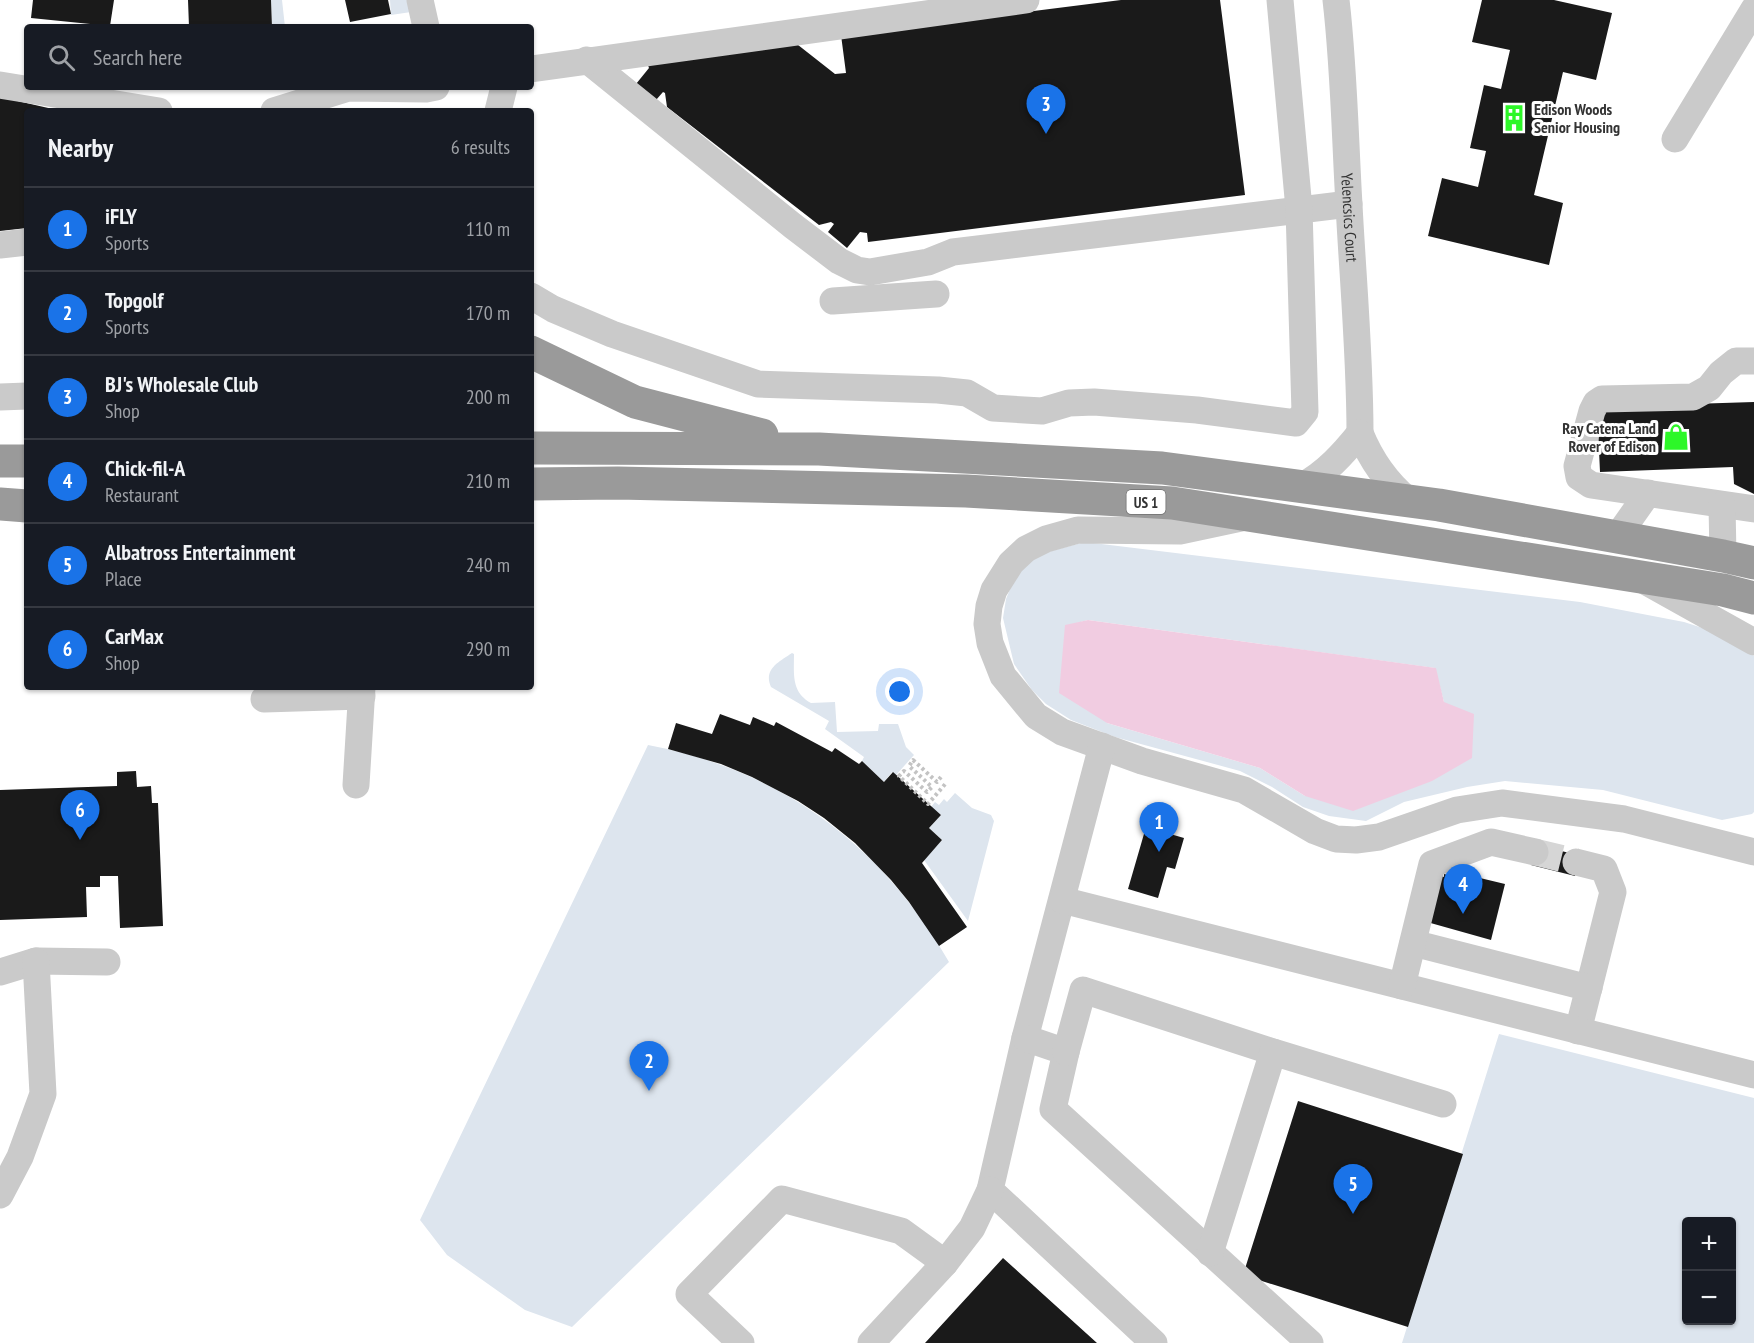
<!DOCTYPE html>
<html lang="en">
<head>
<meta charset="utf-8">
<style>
  body { margin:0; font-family:"PT Sans Narrow",sans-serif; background:#242831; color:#f1f3f6 }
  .controls { position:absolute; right:18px; bottom:18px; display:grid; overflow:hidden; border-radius:6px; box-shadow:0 2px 4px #0004 }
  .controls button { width:54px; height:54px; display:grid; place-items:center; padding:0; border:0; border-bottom:2px solid #363941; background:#171b24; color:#f1f3f6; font:30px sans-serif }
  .you { position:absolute; left:900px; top:692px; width:21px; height:21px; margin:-15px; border:4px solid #fff; border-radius:50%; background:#1a73e8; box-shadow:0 0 0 9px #1a73e833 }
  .badge { display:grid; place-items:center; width:39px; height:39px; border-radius:50%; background:#1a73e8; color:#fff; font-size:20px; font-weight:700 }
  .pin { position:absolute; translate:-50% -50px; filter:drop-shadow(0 2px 3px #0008) }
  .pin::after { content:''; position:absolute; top:32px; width:21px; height:18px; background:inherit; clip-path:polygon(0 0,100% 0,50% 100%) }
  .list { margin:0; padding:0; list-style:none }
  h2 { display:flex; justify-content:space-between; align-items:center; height:78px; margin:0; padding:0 24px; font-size:26px }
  h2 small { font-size:20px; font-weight:400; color:#9ea1a6 }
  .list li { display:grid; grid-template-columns:39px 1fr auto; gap:18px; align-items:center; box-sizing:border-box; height:84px; padding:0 24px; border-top:2px solid #363941 }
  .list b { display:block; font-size:22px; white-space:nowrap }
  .list p { margin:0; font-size:20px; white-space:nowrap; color:#9ea1a6 }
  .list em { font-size:20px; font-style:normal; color:#9ea1a6 }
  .icon { flex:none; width:33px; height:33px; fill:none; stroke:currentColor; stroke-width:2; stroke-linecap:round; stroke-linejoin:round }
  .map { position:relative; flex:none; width:1754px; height:1343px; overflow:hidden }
  .search { position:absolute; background:#171b24; box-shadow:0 2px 4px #0004; left:24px; top:24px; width:510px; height:66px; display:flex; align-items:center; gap:15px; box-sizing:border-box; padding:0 21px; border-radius:6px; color:#9ea1a6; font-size:22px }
  .panel { position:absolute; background:#171b24; box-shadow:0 2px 4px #0004; left:24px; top:108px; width:510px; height:582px; border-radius:6px }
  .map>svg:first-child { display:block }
  .green { fill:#dde5ee; fill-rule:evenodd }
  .water { fill:#f1cce1 }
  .building { fill:#1a1a1a }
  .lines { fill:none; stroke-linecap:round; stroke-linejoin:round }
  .minor-tunnel { stroke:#d6d6d6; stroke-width:27; stroke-dasharray:27 14; stroke-linecap:butt }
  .path { stroke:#c3c3c3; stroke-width:4; stroke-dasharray:3 3; stroke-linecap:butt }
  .minor { stroke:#cacaca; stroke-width:27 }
  .highway { stroke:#9a9a9a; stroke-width:33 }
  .labels { text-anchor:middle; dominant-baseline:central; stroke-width:6; stroke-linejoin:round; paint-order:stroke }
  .shield { fill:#fff; stroke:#707070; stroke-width:1.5 }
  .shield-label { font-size:15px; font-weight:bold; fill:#333 }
  .poi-label { font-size:16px; font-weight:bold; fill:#333; stroke:#fff; text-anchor:start }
  .street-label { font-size:16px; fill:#333; stroke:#fff }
</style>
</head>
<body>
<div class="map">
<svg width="1754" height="1343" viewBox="0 0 1754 1343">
  <rect width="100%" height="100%" fill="#fff"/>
  <path class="green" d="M271 0H282L285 27H272Z
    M390 0H409L411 12 391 15Z
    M1085 542 1580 602 1684 622 1715 632 1754 656V812L1752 814 1722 820 1603 790 1505 781 1467 787 1404 802 1366 821 1329 816 1303 807 1272 787 1240 771 1115 737 1071 720 1046 704 1032 690 1014 664 1003 618 1006 599 1017 572 1040 554ZM1088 620 1435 668 1444 702 1305 796 1260 768 1107 723 1066 626Z
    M792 653 794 654C794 674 791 692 811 703L835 702 837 732 878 731 879 724H898L906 747 914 755 896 775 892 772 884 782 862 761 864 757 825 729 829 721 771 687C763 669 779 662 792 653Z
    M648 745C781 770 882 845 949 962L572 1327 525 1310 447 1255 420 1220Z
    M955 793 972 808 991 815 994 821 968 921 924 860 942 840 929 828 941 815 931 807 935 802 939 805 944 799 947 802Z
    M1499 1034 1754 1098V1343H1402ZM1686 1222H1732V1320H1686Z"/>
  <path class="water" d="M1088 620 1436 668 1444 702 1474 714 1472 758 1432 781 1353 811 1305 796 1260 768 1107 723 1059 693 1065 625Z"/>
  <path class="building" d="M33 0H114L110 26 31 18Z
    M188 0H271L272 27H189Z
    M345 0H388L391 14 350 22Z
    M1121 0H1220L1245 195 868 242 867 233 860 232 847 248 828 232 834 224 831 222 819 225 667 107 665 93 663 92 656 100 636 84 649 68 646 60 793 41 835 74 846 73 841 35Z
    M1482 0H1554L1612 13 1596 80 1563 72 1534 195 1563 203 1549 265 1428 236 1442 178 1478 187 1486 151 1470 148 1484 85 1501 89 1510 50 1472 42Z
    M0 97 57 110 27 111V228L0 231Z
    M1754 402V494L1734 484 1733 467 1600 472 1597 407Z
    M720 714 750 725 753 717 774 726 776 722 832 752 835 748 859 764 862 761 884 782 893 772 941 815 929 828 942 840 922 863 967 927 939 946 909 902 891 880 855 843 824 818 798 801 752 777 721 764 668 749 676 723 712 734Z
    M136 771 137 787 151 786 152 803H158L163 926 120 928 118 876H100V887H86L87 917 0 920V790L117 786V772Z
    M1146 827 1184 838 1175 869 1167 867 1158 898 1128 889Z
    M1536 844 1580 856 1575 876 1531 865Z
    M1444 874 1478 883 1480 878 1505 884 1491 940 1427 922 1441 876 1444 877Z
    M1298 1101 1463 1154 1408 1327 1243 1275Z
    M1003 1258 1097 1343H925Z"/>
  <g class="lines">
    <path class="minor-tunnel" d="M1535 852 1576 862"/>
    <path class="path" d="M941 777 937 782 913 760 909 766 932 787 927 792 904 771 899 776 928 804 947 782"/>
    <g class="minor">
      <path d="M420 0 426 27"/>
      <path id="s1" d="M1336 0C1344 68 1345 137 1349 205 1353 281 1360 357 1360 433"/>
      <path d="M587 60 793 226 839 261 857 270 870 272 928 262 953 252 1349 204"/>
      <path d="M531 69 1026 0"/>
      <path d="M0 85 159 111"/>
      <path d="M274 111 348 88 426 89 436 87"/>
      <path d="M498 111 504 87"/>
      <path d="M1675 139 1754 9"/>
      <path d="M0 245 27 242"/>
      <path d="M531 296 553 309 612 334 758 384 938 390 967 393 993 408 1042 411 1069 403 1094 402 1197 410 1296 423 1305 412 1299 209 1280 0"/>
      <path d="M833 301 936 294"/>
      <path d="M1754 361H1736L1721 373 1709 388 1693 397 1602 399 1596 403 1592 411 1577 466 1579 477 1591 485 1754 509"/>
      <path d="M0 397 27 396"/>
      <path d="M1302 486C1326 473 1343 454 1360 433 1371 460 1385 481 1408 500"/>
      <path d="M1722 505 1723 556"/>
      <path d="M1241 518 1180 531 1078 530 1046 539 1026 549 1011 563 994 590 989 606 987 624 990 643 1003 676 1036 716 1062 732 1142 761 1244 790 1315 831 1336 839 1356 840 1379 837 1457 810 1502 803 1624 819 1754 852"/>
      <path d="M1617 537 1648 493"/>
      <path d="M1643 580 1754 642"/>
      <path d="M264 699 362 696"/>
      <path d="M1102 746 1025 1038 990 1190 1154 1343"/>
      <path d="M356 785 362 687"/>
      <path d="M1576 862 1604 869 1613 892 1578 1031"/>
      <path d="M1062 900 1754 1075"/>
      <path d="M1413 943 1589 988"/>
      <path d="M0 972 36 961 107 962"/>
      <path d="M1402 986 1432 864 1491 842 1535 852"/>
      <path d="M1025 1038 1066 1052 1053 1109 1310 1343"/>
      <path d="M1066 1052 1083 990 1273 1052"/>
      <path d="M0 1195 20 1157 43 1094 36 961"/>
      <path d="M1210 1253 1273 1052 1443 1104"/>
      <path d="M741 1343 689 1294 782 1199 901 1231 945 1263"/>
      <path d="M871 1343 945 1263 972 1228 990 1190"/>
    </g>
    <path class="highway" d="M531 352 635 402 762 435
      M531 448 819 449 1162 468 1439 505 1723 556 1754 563
      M0 461H27
      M531 484 618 483 966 491 1172 503 1723 590 1754 598
      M0 504 27 506"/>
  </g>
  <defs>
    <symbol id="building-bare" viewBox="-9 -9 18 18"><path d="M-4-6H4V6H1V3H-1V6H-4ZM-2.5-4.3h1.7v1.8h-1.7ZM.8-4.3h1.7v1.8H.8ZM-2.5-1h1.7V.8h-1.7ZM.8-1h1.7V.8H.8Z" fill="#2df728" stroke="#fff" stroke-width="2.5" paint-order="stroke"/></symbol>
    <symbol id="shop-bare" viewBox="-9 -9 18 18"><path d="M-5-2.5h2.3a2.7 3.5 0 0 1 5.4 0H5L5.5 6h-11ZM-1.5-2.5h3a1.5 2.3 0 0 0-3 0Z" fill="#2df728" stroke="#fff" stroke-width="2.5" paint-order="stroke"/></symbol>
  </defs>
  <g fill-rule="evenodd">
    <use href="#building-bare" x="1495" y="99" width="38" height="38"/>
    <use href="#shop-bare" x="1657" y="418" width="38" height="38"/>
  </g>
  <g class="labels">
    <rect class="shield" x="1126.5" y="490" width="39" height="24" rx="4.5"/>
    <g class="shield-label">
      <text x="1146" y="502">US 1</text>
    </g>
    <g class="poi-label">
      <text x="1534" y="109">Edison Woods<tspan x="1534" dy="18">Senior Housing</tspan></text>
      <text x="1656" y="428" text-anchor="end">Ray Catena Land<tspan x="1656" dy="18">Rover of Edison</tspan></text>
    </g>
    <g class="street-label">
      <text stroke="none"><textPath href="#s1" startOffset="218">Yelencsics Court</textPath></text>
    </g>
  </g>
</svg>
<div class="controls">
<button>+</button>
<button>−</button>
</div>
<div class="you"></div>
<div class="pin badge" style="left:1159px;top:852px">1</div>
<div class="pin badge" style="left:649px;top:1091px">2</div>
<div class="pin badge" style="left:1046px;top:134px">3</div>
<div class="pin badge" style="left:1463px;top:914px">4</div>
<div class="pin badge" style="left:1353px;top:1214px">5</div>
<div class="pin badge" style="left:80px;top:840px">6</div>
<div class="search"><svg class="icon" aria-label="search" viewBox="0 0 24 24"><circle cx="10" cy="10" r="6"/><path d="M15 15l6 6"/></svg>Search here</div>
<section class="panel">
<h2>Nearby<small>6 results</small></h2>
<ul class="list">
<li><span class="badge">1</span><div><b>iFLY</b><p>Sports</p></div><em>110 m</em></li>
<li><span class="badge">2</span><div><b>Topgolf</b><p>Sports</p></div><em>170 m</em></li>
<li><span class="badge">3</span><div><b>BJ's Wholesale Club</b><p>Shop</p></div><em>200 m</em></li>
<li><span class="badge">4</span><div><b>Chick-fil-A</b><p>Restaurant</p></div><em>210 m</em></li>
<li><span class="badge">5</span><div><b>Albatross Entertainment</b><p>Place</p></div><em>240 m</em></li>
<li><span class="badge">6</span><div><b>CarMax</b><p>Shop</p></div><em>290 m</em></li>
</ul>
</section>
</div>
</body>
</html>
